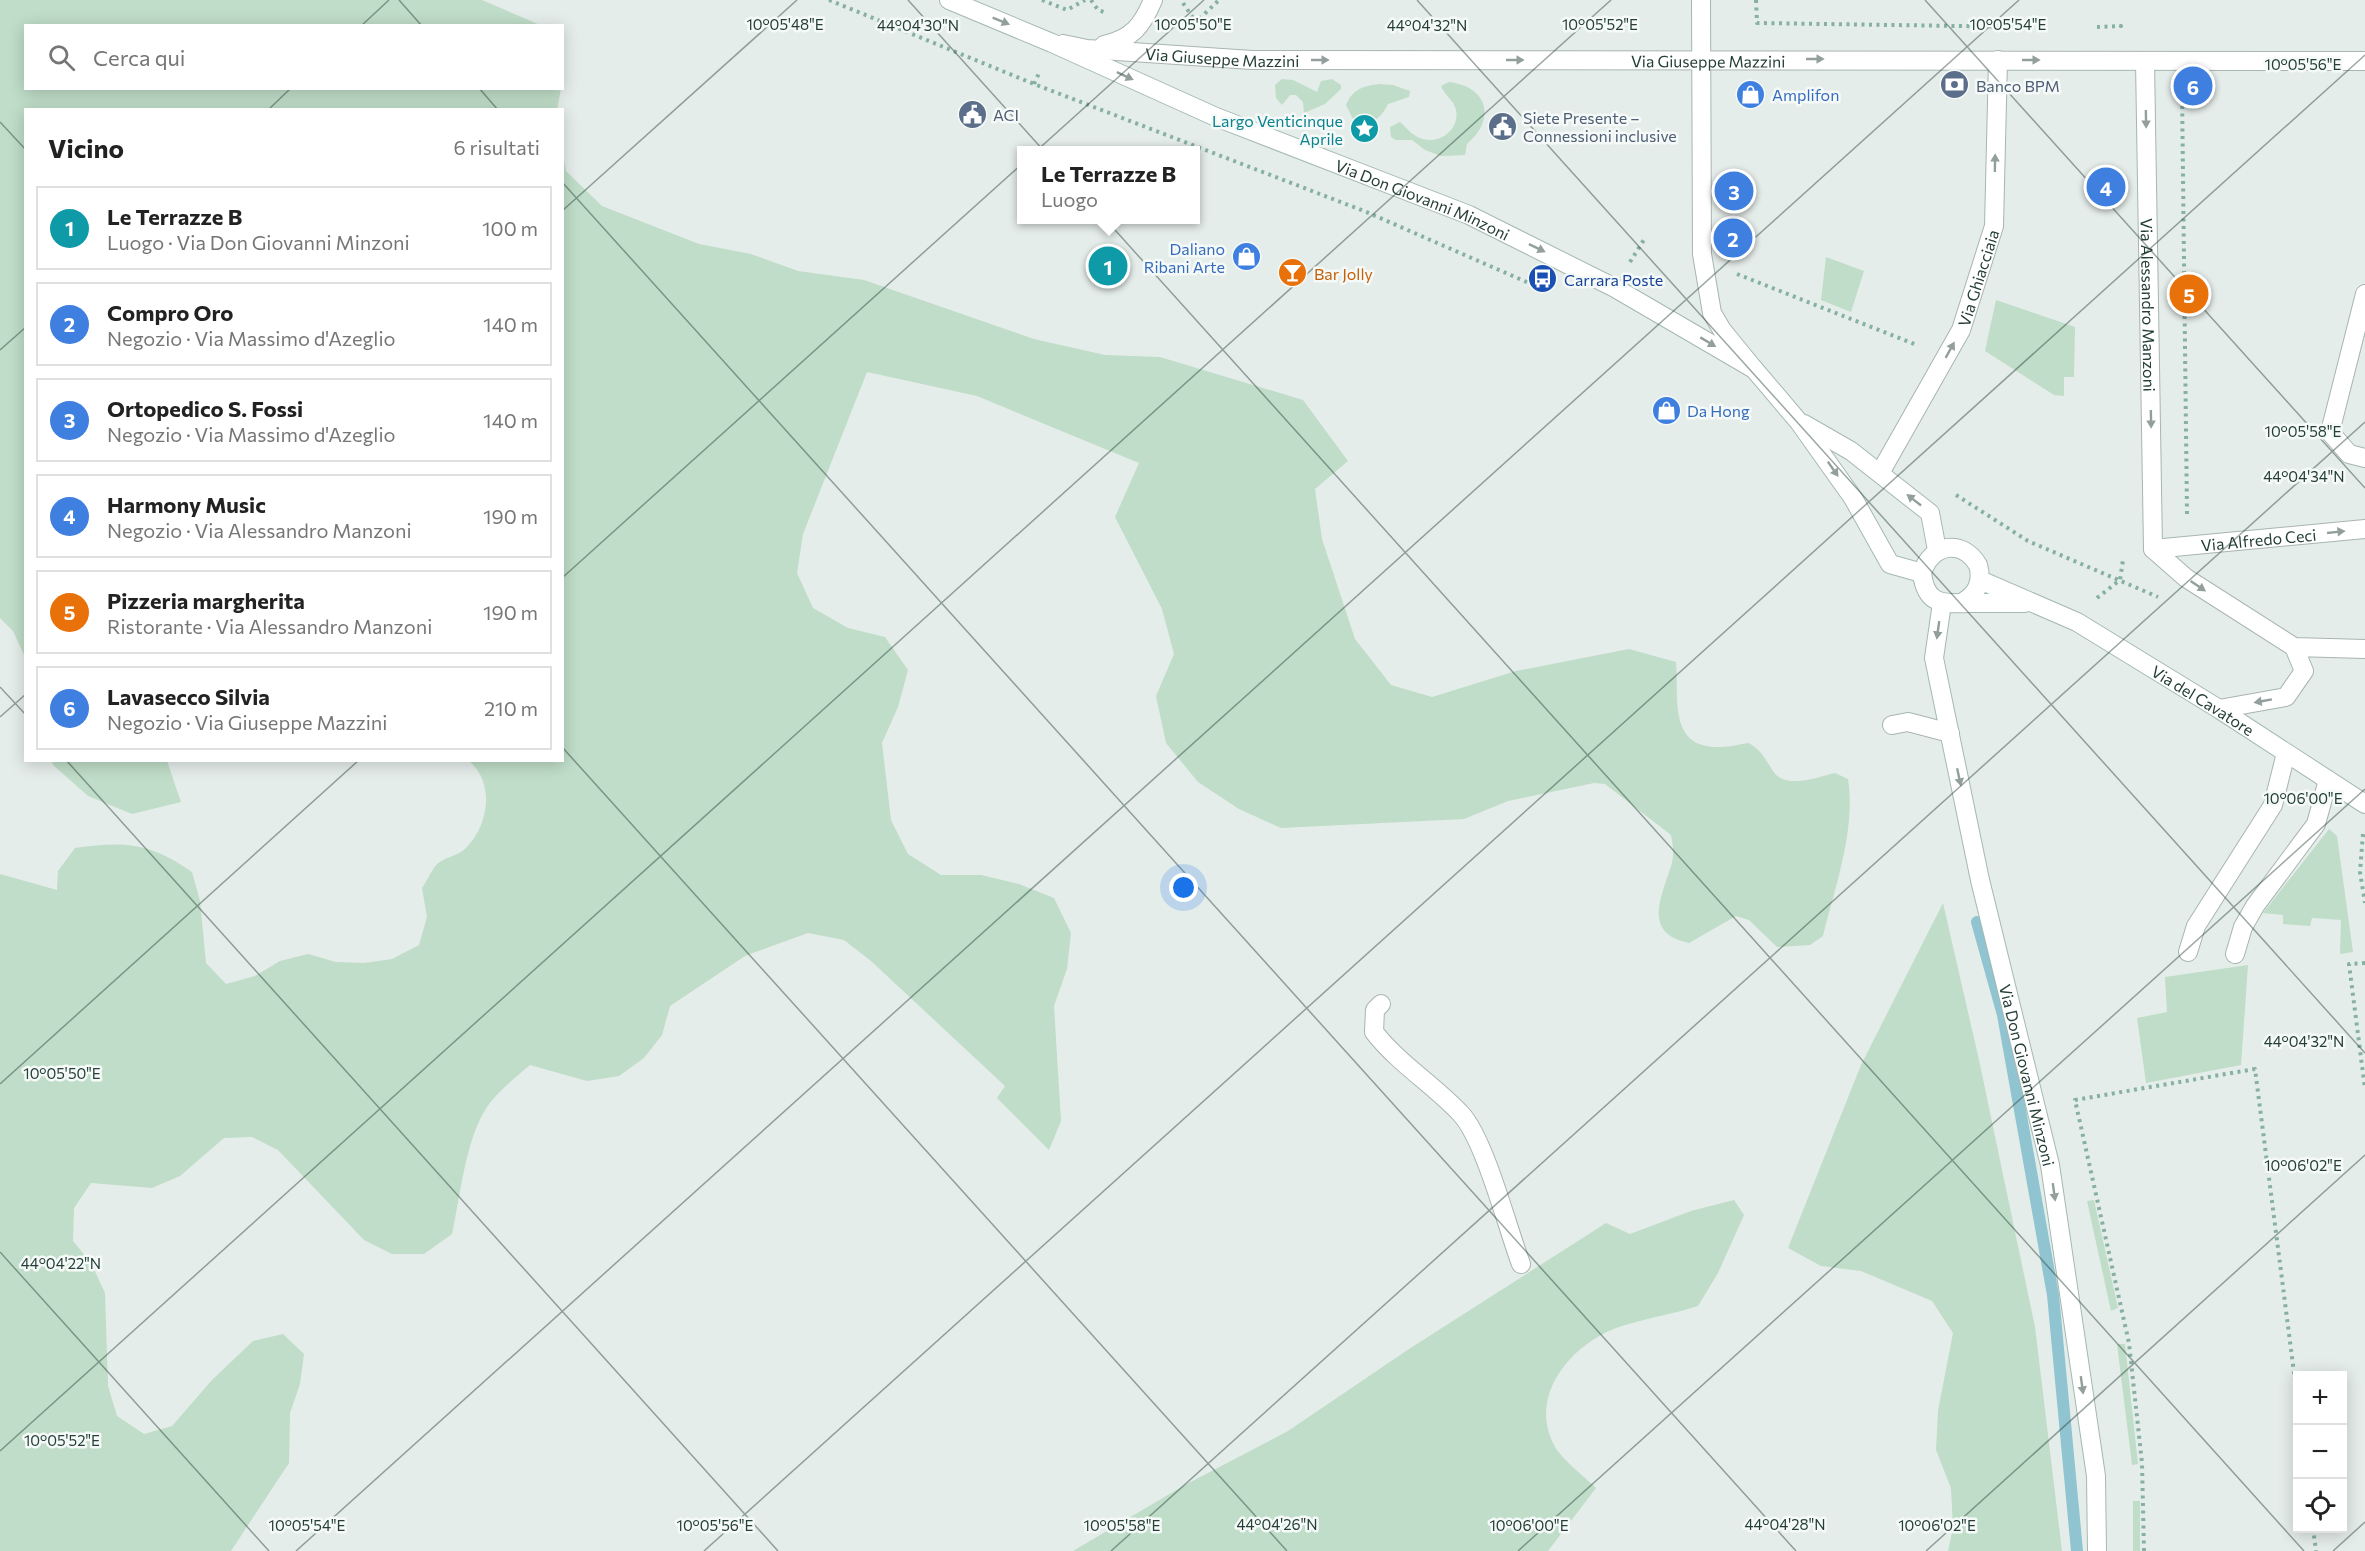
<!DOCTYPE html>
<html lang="it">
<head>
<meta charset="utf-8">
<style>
  body { margin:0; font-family:Commissioner,sans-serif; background:#f2f2f2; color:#222 }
  .controls { position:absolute; right:18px; bottom:18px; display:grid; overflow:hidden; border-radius:0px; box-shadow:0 3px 15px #0003 }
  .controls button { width:54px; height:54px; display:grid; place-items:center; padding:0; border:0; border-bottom:2px solid #e0e0e0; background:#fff; color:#222; font:30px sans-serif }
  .you { position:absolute; left:1184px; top:888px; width:21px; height:21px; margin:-15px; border:4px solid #fff; border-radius:50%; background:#1a73e8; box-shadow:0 0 0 9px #1a73e833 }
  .badge { display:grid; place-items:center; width:39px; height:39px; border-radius:50%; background:#7d5040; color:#fff; font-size:20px; font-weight:700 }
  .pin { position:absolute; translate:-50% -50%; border:3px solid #fff; box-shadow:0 2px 6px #0006 }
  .popup { position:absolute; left:1017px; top:146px; width:183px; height:78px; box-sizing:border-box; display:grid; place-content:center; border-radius:0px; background:#fff; filter:drop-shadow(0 2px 4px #0005); font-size:20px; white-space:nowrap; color:#767676 }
  .popup b { font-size:22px; color:#222 }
  .popup::after { content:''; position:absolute; left:50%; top:100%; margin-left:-12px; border:12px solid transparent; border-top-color:#fff }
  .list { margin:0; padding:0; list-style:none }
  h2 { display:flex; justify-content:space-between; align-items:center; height:78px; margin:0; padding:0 24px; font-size:26px }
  h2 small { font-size:20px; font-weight:400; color:#767676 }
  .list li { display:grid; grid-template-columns:39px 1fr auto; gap:18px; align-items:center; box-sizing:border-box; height:84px; margin:0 12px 12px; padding:0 12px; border:2px solid #e0e0e0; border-radius:0px }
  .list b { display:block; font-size:22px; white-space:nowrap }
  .list p { margin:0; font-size:20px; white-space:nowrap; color:#767676 }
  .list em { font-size:20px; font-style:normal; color:#767676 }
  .icon { flex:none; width:33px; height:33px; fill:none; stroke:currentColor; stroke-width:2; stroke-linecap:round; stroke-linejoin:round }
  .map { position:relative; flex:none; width:2365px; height:1551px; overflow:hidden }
  .search { position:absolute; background:#fff; box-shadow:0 3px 15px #0003; left:24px; top:24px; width:540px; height:66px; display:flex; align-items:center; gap:15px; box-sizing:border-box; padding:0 21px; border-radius:0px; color:#767676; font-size:22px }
  .panel { position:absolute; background:#fff; box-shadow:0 3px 15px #0003; left:24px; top:108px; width:540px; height:654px; border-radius:0px }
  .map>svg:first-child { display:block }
  .green { fill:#bfddc8 }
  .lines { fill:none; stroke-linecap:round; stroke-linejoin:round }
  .stream { stroke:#90c4d0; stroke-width:12 }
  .service-casing { stroke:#a8b5b1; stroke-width:20 }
  .minor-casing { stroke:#a8b5b1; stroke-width:20 }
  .secondary-casing { stroke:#a4b9b2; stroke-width:20 }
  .path { stroke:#87b0a4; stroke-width:4; stroke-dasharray:3 4.5; stroke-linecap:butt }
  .service { stroke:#fff; stroke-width:18 }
  .minor { stroke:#fff; stroke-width:18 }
  .secondary { stroke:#fff; stroke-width:18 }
  .oneway { fill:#929f9c }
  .ticks { fill:none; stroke:#253f38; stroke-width:1.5; stroke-opacity:0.45 }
  .labels { text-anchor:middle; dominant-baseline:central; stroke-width:5; stroke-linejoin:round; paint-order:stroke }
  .street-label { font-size:16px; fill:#253f38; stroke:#f5faf8 }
  .service-label { font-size:16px; fill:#4e5e75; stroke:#f5faf8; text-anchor:start }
  .shop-label { font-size:16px; fill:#366cbe; stroke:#f5faf8; text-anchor:start }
  .culture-label { font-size:16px; fill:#0d838f; stroke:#f5faf8; text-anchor:end }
  .food-label { font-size:16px; fill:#c56008; stroke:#f5faf8; text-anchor:start }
  .transit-label { font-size:16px; fill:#164399; stroke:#f5faf8; text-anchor:start }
  .ticks-label { font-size:15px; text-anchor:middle; fill:#253f38; stroke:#f5faf8; stroke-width:5; stroke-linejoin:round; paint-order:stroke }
</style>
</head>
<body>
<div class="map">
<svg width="2365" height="1551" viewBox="0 0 2365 1551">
  <rect width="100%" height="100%" fill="#e5edea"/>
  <path class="green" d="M0 0H482L540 25 26 26V88L561 89 557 110H26L25 657 13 631 0 618Z
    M1282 79 1293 80 1317 92 1321 81 1332 79 1341 85V89L1325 104 1304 113 1303 102 1296 95H1290L1282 105 1276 98 1275 85Z
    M1449 82C1487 86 1497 119 1467 144L1465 155 1441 156 1425 150 1412 140H1396L1391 137 1390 127 1400 122C1407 128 1413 137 1423 139 1440 144 1460 129 1456 110 1454 100 1444 95 1441 86Z
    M1379 84 1393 85 1410 91 1409 97 1388 104C1381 119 1370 127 1354 121L1346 105C1353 89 1363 86 1379 84Z
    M563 155 566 171 602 206 699 244 751 254 798 271 864 280 1034 339 1105 355 1160 357 1303 400 1348 461 1315 489 1322 539 1355 639 1391 685 1432 697 1516 671 1629 649 1676 662C1679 700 1668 749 1721 747 1730 747 1740 744 1749 743 1762 751 1765 759 1773 771 1785 790 1818 777 1835 773L1848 779C1856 830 1835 887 1823 936L1810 945 1777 947 1749 920 1736 916 1689 943C1640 933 1663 894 1672 863 1674 853 1673 845 1671 835L1605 784 1594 783 1508 801 1464 819 1281 828 1239 809 1198 782 1166 743 1156 696 1174 654 1162 609 1115 517 1139 463 977 396 867 372 803 534 797 573 813 608 848 628 885 637 908 670 898 707 882 743 891 820 908 854 941 875H981L1019 884 1054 898 1071 933 1067 969 1054 1006 1061 1121 1049 1150 997 1098 1005 1086 871 961 844 940 808 933 745 956 670 1006 662 1035 644 1058 619 1076 587 1081 530 1065C514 1079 494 1094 484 1112 465 1144 460 1198 452 1234L424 1254H392L364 1240 278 1150 252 1137 224 1138 180 1176 152 1188 91 1183 74 1208 73 1241 91 1263 105 1293 108 1386 117 1416 144 1434 172 1426 212 1380 253 1341 283 1334 304 1354 300 1384 290 1413 289 1463 231 1551H0V874L57 890 58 871 75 848C125 841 150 843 192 872L200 901 206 963 226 984 255 976 280 961 308 954 336 962 364 963 392 959 419 945 427 917 422 888C427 881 431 871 437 864 445 857 458 856 466 848 489 825 495 783 469 761L562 760Z
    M1826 257 1864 271 1851 312 1821 300Z
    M1996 300 2075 327 2074 377H2064V396L2054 395 1985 351Z
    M52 761H167L181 802 132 814 88 796 53 765Z
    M2329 829 2337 836 2353 952 2340 954 2341 920 2312 918 2310 926 2283 924V915L2263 913Z
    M1943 903 1979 1060 2035 1327 2062 1551H1948L1953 1528 1951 1488 1936 1450 1938 1411 1953 1333 1932 1301 1861 1271 1821 1266 1788 1248 1861 1065Z
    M2248 965 2241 1065 2146 1083 2137 1018 2167 1012 2165 977Z
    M1734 1200 1744 1215 1718 1273 1698 1306C1673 1314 1647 1318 1622 1326 1574 1341 1527 1394 1554 1445 1561 1459 1585 1477 1596 1488L1548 1551H1073L1183 1486 1288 1431 1409 1349 1606 1223 1630 1234 1691 1211Z
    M2094 1200 2118 1308 2111 1311 2087 1201Z
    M2117 1344H2125L2138 1464 2132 1465Z
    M2133 1501H2140V1551H2133Z"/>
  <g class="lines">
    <path class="stream" d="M1977 922 2003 1015 2053 1295 2077 1551"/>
    <defs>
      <path id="service" d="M2153 549 2186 578 2294 647 2304 671 2286 697 2219 709
        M2294 647 2365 649
        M1892 725 1908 722 1950 733
        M2188 952 2196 926 2273 805 2286 753
        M2235 954 2243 927 2255 906 2316 824 2328 780
        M1381 1004 1375 1010 1374 1032C1399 1064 1434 1085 1461 1114 1485 1140 1507 1227 1521 1264"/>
      <g id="minor">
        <path d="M1701 0 1702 254 1712 313 1722 330 1753 368"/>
        <path id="s1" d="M1063 44 1087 49 1252 60 2365 61"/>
        <path d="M1104 45C1132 39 1142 26 1153 0"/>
        <path id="s2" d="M2145 61 2153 549 2365 529"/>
        <path d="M2365 294 2330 432 2349 454 2365 458"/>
        <path id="s3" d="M1880 473 1961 330 1994 226 1998 60"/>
      </g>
      <g id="secondary">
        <path id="s4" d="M949 0 1052 43 1216 117 1469 215 1615 288 1754 369 1799 422 1853 498 1890 564 1922 573"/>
        <path d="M1804 424 1851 451 1930 513 1937 550"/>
        <path id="s5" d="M1980 580 2077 622 2219 709 2365 804"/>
        <path id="s6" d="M1942 603 1934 658 1980 880 2050 1165 2096 1476 2097 1551"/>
        <path d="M1961 603C1977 595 1983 582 1978 565 1962 538 1931 544 1922 573 1926 608 1946 603 1973 603 1991 603 2008 603 2025 603"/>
      </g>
    </defs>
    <use href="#service" class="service-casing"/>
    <use href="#minor" class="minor-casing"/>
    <use href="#secondary" class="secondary-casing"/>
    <path class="path" d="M829 0 1034 84 1364 211 1538 287
      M1042 0 1067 10 1085 0
      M1091 0 1098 10 1104 12
      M1756 0 1757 23 2027 27
      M1183 3 1197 24
      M1194 24 1219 0
      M2097 27 2121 26 2120 31
      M1034 84 1040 71
      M2182 91 2187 515
      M1630 262 1645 238
      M1737 274 1917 345
      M1956 495 2028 541 2158 597
      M2097 598 2120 580 2123 560
      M2363 834 2360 872 2365 903
      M2365 963 2349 964 2365 1089
      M2313 1528 2316 1551
      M2144 1551 2142 1463 2129 1343 2075 1100 2255 1069 2298 1404"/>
    <use href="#service" class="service"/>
    <use href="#minor" class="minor"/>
    <use href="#secondary" class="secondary"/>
  </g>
  <defs><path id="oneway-solid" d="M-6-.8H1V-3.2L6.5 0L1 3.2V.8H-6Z" transform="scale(1.5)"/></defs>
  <g class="oneway">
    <use href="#oneway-solid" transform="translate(1001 21) rotate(22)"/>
    <use href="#oneway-solid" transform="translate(1815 59)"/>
    <use href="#oneway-solid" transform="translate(1320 60)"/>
    <use href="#oneway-solid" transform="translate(1515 60)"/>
    <use href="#oneway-solid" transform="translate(2031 60)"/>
    <use href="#oneway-solid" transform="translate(1125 76) rotate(25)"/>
    <use href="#oneway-solid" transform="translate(2146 119) rotate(89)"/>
    <use href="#oneway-solid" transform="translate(1995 163) rotate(-89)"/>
    <use href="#oneway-solid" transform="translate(1537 248) rotate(26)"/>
    <use href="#oneway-solid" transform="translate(1708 342) rotate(31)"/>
    <use href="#oneway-solid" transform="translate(1950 350) rotate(-61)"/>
    <use href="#oneway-solid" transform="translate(2151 419) rotate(89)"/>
    <use href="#oneway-solid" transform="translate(1833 469) rotate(55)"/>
    <use href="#oneway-solid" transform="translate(1914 500) rotate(-142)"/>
    <use href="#oneway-solid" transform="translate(2336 532) rotate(-6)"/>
    <use href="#oneway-solid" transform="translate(2198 586) rotate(34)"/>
    <use href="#oneway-solid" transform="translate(1938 630) rotate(98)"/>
    <use href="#oneway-solid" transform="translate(2263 701) rotate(170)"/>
    <use href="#oneway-solid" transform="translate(1959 777) rotate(78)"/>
    <use href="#oneway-solid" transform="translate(2054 1192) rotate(82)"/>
    <use href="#oneway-solid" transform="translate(2082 1385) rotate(82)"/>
  </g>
  <path class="ticks" d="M399 0 422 26M908 0 2304 1551M1417 0 2365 1053M1925 0 2365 488M361 26 389 0M479 88 498 110M268 110 291 88M0 122 26 150M562 182 1796 1551M562 211 797 0M0 350 26 327M562 578 1204 0M0 687 26 715M0 717 26 694M562 747 1287 1551M66 760 778 1551M0 1084 359 760M0 1252 269 1551M0 1451 1611 0M296 1551 2019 0M704 1551 2365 55M1111 1551 2365 422M1518 1551 2365 789M1926 1551 2365 1155M2333 1551 2365 1522"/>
  <defs>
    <symbol id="bank-disc" viewBox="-11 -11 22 22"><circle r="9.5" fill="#5c6f8a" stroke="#f5faf8"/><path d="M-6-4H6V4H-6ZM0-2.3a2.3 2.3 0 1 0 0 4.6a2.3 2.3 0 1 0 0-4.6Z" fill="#fff"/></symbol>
    <symbol id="shop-disc" viewBox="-11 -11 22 22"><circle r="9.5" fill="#3f7fe0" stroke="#f5faf8"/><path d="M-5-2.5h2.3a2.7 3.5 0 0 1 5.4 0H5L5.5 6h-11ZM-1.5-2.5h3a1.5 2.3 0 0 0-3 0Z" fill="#fff"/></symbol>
    <symbol id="civic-disc" viewBox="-11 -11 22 22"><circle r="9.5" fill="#5c6f8a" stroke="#f5faf8"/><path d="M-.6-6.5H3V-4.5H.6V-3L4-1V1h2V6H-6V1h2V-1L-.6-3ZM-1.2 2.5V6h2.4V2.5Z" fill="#fff"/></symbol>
    <symbol id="sight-disc" viewBox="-11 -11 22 22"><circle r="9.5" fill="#0f9aa8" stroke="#f5faf8"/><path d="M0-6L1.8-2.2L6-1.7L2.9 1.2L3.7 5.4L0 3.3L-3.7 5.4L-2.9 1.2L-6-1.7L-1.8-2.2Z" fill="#fff"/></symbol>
    <symbol id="bar-disc" viewBox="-11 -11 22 22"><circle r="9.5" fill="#e8710a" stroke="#f5faf8"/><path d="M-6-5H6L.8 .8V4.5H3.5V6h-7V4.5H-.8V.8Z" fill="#fff"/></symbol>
    <symbol id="bus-disc" viewBox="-11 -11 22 22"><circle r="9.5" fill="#1a4fb4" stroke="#f5faf8"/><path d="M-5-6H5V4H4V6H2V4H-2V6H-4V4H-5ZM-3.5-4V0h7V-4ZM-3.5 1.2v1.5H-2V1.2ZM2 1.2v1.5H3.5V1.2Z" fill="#fff"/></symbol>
  </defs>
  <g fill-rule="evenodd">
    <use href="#bank-disc" x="1938" y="68" width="33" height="33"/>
    <use href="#shop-disc" x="1734" y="78" width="33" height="33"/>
    <use href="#civic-disc" x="956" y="98" width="33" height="33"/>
    <use href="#civic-disc" x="1486" y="110" width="33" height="33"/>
    <use href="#sight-disc" x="1348" y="112" width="33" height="33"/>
    <use href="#shop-disc" x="1230" y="240" width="33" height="33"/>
    <use href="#bar-disc" x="1276" y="256" width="33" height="33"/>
    <use href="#bus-disc" x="1526" y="262" width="33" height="33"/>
    <use href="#shop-disc" x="1650" y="394" width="33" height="33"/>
  </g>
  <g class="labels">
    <g class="street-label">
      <text stroke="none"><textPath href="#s1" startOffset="160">Via Giuseppe Mazzini</textPath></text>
      <text stroke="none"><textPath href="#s1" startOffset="646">Via Giuseppe Mazzini</textPath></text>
      <text stroke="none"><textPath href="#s4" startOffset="514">Via Don Giovanni Minzoni</textPath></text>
      <text stroke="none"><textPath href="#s3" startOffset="219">Via Ghiacciaia</textPath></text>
      <text stroke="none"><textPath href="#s2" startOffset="244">Via Alessandro Manzoni</textPath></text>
      <text stroke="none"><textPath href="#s2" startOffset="594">Via Alfredo Ceci</textPath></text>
      <text stroke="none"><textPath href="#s5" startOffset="254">Via del Cavatore</textPath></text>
      <text stroke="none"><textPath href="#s6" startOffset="483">Via Don Giovanni Minzoni</textPath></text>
    </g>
    <g class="service-label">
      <text x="1976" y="85">Banco BPM</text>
      <text x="993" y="114">ACI</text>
      <text x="1523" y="117">Siete Presente –<tspan x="1523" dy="18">Connessioni inclusive</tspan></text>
    </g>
    <g class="shop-label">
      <text x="1772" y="94">Amplifon</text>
      <text x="1225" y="248" text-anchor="end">Daliano<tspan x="1225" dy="18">Ribani Arte</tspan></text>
      <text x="1687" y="410">Da Hong</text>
    </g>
    <g class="culture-label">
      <text x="1343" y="120">Largo Venticinque<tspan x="1343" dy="18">Aprile</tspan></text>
    </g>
    <g class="food-label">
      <text x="1314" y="273">Bar Jolly</text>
    </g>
    <g class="transit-label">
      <text x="1564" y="279">Carrara Poste</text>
    </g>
  </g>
  <g class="ticks-label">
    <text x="785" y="30">10°05'48"E</text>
    <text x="1193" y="30">10°05'50"E</text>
    <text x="1600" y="30">10°05'52"E</text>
    <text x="2008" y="30">10°05'54"E</text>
    <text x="1427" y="31">44°04'32"N</text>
    <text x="918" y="31">44°04'30"N</text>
    <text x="2303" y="70">10°05'56"E</text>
    <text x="2303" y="437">10°05'58"E</text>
    <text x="2304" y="482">44°04'34"N</text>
    <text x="2303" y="804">10°06'00"E</text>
    <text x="2304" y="1047">44°04'32"N</text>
    <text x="62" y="1079">10°05'50"E</text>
    <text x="2303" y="1171">10°06'02"E</text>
    <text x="61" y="1269">44°04'22"N</text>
    <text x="62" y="1446">10°05'52"E</text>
    <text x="1277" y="1530">44°04'26"N</text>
    <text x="1785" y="1530">44°04'28"N</text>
    <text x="307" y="1531">10°05'54"E</text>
    <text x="715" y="1531">10°05'56"E</text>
    <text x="1122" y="1531">10°05'58"E</text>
    <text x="1529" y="1531">10°06'00"E</text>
    <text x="1937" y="1531">10°06'02"E</text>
  </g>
</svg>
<div class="controls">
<button>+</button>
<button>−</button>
<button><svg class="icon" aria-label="locate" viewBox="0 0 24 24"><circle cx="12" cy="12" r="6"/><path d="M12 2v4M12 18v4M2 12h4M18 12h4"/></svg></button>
</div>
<div class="you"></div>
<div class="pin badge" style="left:1108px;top:266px;background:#0f9aa8">1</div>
<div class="popup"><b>Le Terrazze B</b>Luogo</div>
<div class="pin badge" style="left:1733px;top:238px;background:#3f7fe0">2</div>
<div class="pin badge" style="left:1734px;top:191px;background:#3f7fe0">3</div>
<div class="pin badge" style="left:2106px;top:187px;background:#3f7fe0">4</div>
<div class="pin badge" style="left:2189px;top:294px;background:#e8710a">5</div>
<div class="pin badge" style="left:2193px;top:86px;background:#3f7fe0">6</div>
<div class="search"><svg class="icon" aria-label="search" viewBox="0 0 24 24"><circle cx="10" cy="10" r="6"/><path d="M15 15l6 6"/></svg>Cerca qui</div>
<section class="panel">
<h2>Vicino<small>6 risultati</small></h2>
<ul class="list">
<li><span class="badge" style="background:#0f9aa8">1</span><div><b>Le Terrazze B</b><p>Luogo · Via Don Giovanni Minzoni</p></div><em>100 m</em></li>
<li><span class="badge" style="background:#3f7fe0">2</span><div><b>Compro Oro</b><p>Negozio · Via Massimo d'Azeglio</p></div><em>140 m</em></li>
<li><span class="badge" style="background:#3f7fe0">3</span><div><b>Ortopedico S. Fossi</b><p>Negozio · Via Massimo d'Azeglio</p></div><em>140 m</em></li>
<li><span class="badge" style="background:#3f7fe0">4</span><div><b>Harmony Music</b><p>Negozio · Via Alessandro Manzoni</p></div><em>190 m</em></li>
<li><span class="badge" style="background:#e8710a">5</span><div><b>Pizzeria margherita</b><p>Ristorante · Via Alessandro Manzoni</p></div><em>190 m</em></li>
<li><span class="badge" style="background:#3f7fe0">6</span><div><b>Lavasecco Silvia</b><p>Negozio · Via Giuseppe Mazzini</p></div><em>210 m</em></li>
</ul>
</section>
</div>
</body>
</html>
